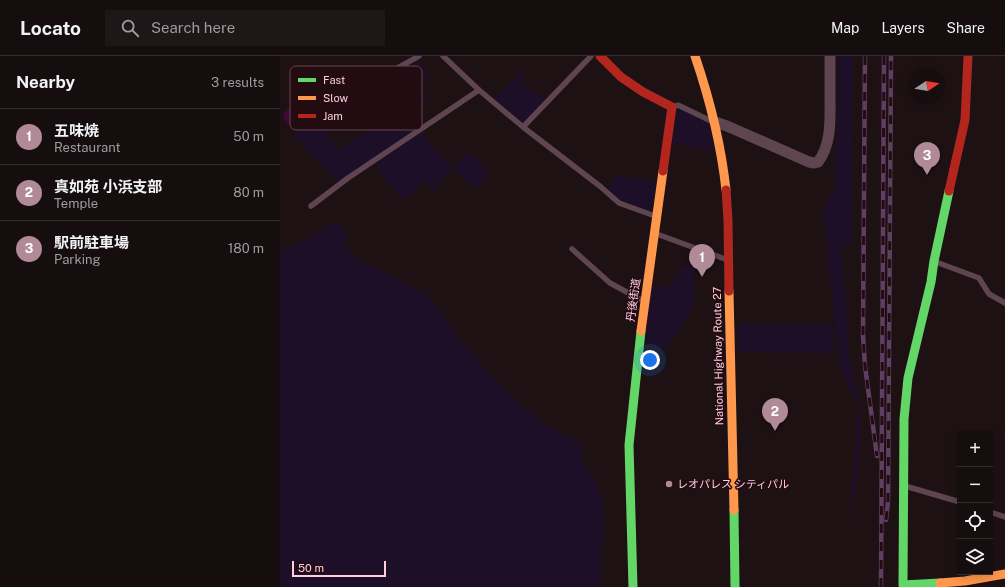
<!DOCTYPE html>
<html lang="en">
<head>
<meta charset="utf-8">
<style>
  body { margin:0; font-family:"Public Sans","Noto Sans JP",sans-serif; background:#1f1618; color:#f1f3f6 }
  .controls { position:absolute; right:12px; bottom:12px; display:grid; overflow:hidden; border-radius:0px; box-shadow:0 2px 10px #0003 }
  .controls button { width:36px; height:36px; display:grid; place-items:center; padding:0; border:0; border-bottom:1px solid #352d2f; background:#160d0f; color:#f1f3f6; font:20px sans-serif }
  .compass { position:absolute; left:629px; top:12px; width:36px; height:36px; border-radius:50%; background:#160d0f; box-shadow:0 2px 10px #0003; rotate:78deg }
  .scale { position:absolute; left:12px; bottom:10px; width:94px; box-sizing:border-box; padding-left:4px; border:2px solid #ffcdde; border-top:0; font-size:11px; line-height:14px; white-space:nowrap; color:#ffcdde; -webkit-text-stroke:3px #220c12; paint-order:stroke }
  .you { position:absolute; left:370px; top:304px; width:14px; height:14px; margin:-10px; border:3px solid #fff; border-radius:50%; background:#1a73e8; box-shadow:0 0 0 6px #1a73e833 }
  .badge { display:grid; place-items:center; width:26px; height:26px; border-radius:50%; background:#b08b97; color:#fff; font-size:13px; font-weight:700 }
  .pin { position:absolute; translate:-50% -33px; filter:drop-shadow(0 1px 2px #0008) }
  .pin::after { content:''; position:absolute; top:21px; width:14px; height:12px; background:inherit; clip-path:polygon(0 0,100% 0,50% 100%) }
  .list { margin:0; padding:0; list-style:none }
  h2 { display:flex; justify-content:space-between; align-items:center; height:52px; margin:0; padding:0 16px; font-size:17px }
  h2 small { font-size:13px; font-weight:400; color:#9e9c9e }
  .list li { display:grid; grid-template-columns:26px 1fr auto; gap:12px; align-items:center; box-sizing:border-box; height:56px; padding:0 16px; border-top:1px solid #352d2f }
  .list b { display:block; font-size:15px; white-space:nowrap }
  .list p { margin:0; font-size:13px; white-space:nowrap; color:#9e9c9e }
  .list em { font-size:13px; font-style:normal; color:#9e9c9e }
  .icon { flex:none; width:22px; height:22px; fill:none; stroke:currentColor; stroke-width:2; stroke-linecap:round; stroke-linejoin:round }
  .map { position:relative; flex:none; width:725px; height:531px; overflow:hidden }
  header { display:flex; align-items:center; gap:24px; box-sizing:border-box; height:56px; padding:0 20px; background:#160d0f; border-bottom:1px solid #352d2f }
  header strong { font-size:19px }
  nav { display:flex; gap:22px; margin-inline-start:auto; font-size:14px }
  .search { width:280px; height:36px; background:#1f1618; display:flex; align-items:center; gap:10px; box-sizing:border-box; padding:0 14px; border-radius:0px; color:#9e9c9e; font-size:15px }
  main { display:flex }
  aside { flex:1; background:#160d0f }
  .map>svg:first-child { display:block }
  .green { fill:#1e0f29 }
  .water { fill:#3d0832 }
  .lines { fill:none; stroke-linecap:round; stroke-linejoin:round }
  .lane { stroke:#5e454f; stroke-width:5.5 }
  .street { stroke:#5e454f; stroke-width:11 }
  .fast { stroke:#63d668; stroke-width:9 }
  .slow { stroke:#ff974d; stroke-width:9 }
  .jam { stroke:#b3261e; stroke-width:9 }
  .rail-casing { stroke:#613e61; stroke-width:4.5 }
  .rail { stroke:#220c12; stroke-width:3; stroke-dasharray:9; stroke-linecap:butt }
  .poi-dot { fill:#b08b97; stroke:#220c12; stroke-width:1.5 }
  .labels { text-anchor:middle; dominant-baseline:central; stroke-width:3; stroke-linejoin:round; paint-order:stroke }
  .street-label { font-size:11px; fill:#ffcdde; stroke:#220c12 }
  .poi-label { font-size:11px; fill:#ffcdde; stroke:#220c12; text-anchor:start }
  .key { fill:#220c12; stroke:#64464f; stroke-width:1 }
  .key-label { font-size:11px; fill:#ffcdde }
</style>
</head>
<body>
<header>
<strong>Locato</strong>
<div class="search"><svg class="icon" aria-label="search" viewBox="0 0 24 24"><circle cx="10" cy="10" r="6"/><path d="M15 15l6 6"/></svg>Search here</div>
<nav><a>Map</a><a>Layers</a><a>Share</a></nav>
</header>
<main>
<aside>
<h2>Nearby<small>3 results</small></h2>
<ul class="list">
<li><span class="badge">1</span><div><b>五味焼</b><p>Restaurant</p></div><em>50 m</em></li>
<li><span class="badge">2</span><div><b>真如苑 小浜支部</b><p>Temple</p></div><em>80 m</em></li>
<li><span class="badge">3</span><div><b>駅前駐車場</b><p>Parking</p></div><em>180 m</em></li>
</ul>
</aside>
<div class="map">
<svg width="725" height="531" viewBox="0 0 725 531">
  <rect width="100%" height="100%" fill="#1d1114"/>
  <path class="green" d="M559 0H573L571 187 561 188 567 260 568 294 570 308 581 352 579 408 571 467 572 430 579 350 560 314 544 162V154L556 130 555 94 558 70Z
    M138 4 148 20 141 25 139 29 147 42 135 52 145 66 58 126 14 79 16 75 33 60H37L46 73 56 94 89 75 92 63 99 57 108 72 113 76 130 66 118 47 130 40 116 17Z
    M241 17 245 21 241 26 251 36 253 34 265 45 243 67 214 43Z
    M398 52 429 67 435 95 392 86Z
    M142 76 154 93 172 113 158 128 154 136 143 125 124 144 109 127 95 108Z
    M188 96 209 115 196 132 185 123 174 112Z
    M336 119 376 127 372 156 341 144 328 134Z
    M50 167 62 170 67 180 64 189 78 204 145 238 150 242 177 280 205 313 213 322 248 355 263 367 280 378 301 386 303 410 314 422 322 446 325 479 319 497 320 531H0V196L30 182Z
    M403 209 415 213 413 251 385 294 364 284 371 230 380 231 390 229Z
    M552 268 554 297 458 296V269Z"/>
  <path class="water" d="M16 47 19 48 27 57 12 71 4 63 3 57Z"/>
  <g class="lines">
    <path class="lane" d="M163 0 199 34 243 71 321 131 339 147 375 160
      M393 51 398 49 429 64
      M35 58 139 0
      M243 71 311 0
      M31 150 68 122 199 34
      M374 177 445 203
      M292 193 330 227 365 246
      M656 206 699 222 709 238 725 247
      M625 430 680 446
      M710 456 725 461"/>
    <path class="street" d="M435 66 447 70 529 106 534 107 538 106C552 88 550 62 550 40 550 27 550 13 550 0"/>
    <path class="fast" d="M454 454 455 531
      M660 527 623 529 624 363 628 322 651 226 654 205 669 135
      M353 531 349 389 361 275"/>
    <path class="slow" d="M415 0C430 44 441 88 446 134
      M449 235 454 454
      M361 275 383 115
      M660 527 685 525 725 518"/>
    <path class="jam" d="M320 0 341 21 363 36 392 51 383 115
      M446 134 448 164 449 235
      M669 135 685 64 688 0"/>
    <defs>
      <path id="rail" d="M585 0 583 279 585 310 597 400
        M606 464 608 446 611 0
        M601 531 604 0"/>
    </defs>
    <use href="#rail" class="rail-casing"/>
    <use href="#rail" class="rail"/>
  </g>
  <circle class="poi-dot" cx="389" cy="428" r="4"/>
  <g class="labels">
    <g class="street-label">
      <text transform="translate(353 244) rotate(-82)">丹後街道</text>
      <text transform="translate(438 300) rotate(-91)">National Highway Route 27</text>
    </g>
    <g class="poi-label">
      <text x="397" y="428">レオパレス シティパル</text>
    </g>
  </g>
  <rect x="10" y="10" width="132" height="64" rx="6" class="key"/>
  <rect x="18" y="22" width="18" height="4" fill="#63d668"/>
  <rect x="18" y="40" width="18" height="4" fill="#ff974d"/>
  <rect x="18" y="58" width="18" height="4" fill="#b3261e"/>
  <g class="key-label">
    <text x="43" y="28">Fast</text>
    <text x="43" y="46">Slow</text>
    <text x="43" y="64">Jam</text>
  </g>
</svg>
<div class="controls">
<button>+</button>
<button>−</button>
<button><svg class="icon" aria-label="locate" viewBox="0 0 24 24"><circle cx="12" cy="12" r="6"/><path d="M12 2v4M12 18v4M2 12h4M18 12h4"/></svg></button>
<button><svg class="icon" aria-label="layers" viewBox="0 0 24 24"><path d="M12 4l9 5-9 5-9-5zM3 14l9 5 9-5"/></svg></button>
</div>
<svg class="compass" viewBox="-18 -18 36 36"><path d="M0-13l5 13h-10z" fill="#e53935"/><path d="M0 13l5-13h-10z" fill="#9e9c9e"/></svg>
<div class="scale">50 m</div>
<div class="you"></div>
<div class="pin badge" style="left:422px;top:221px">1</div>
<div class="pin badge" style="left:495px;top:375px">2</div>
<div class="pin badge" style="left:647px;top:119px">3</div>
</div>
</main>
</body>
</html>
